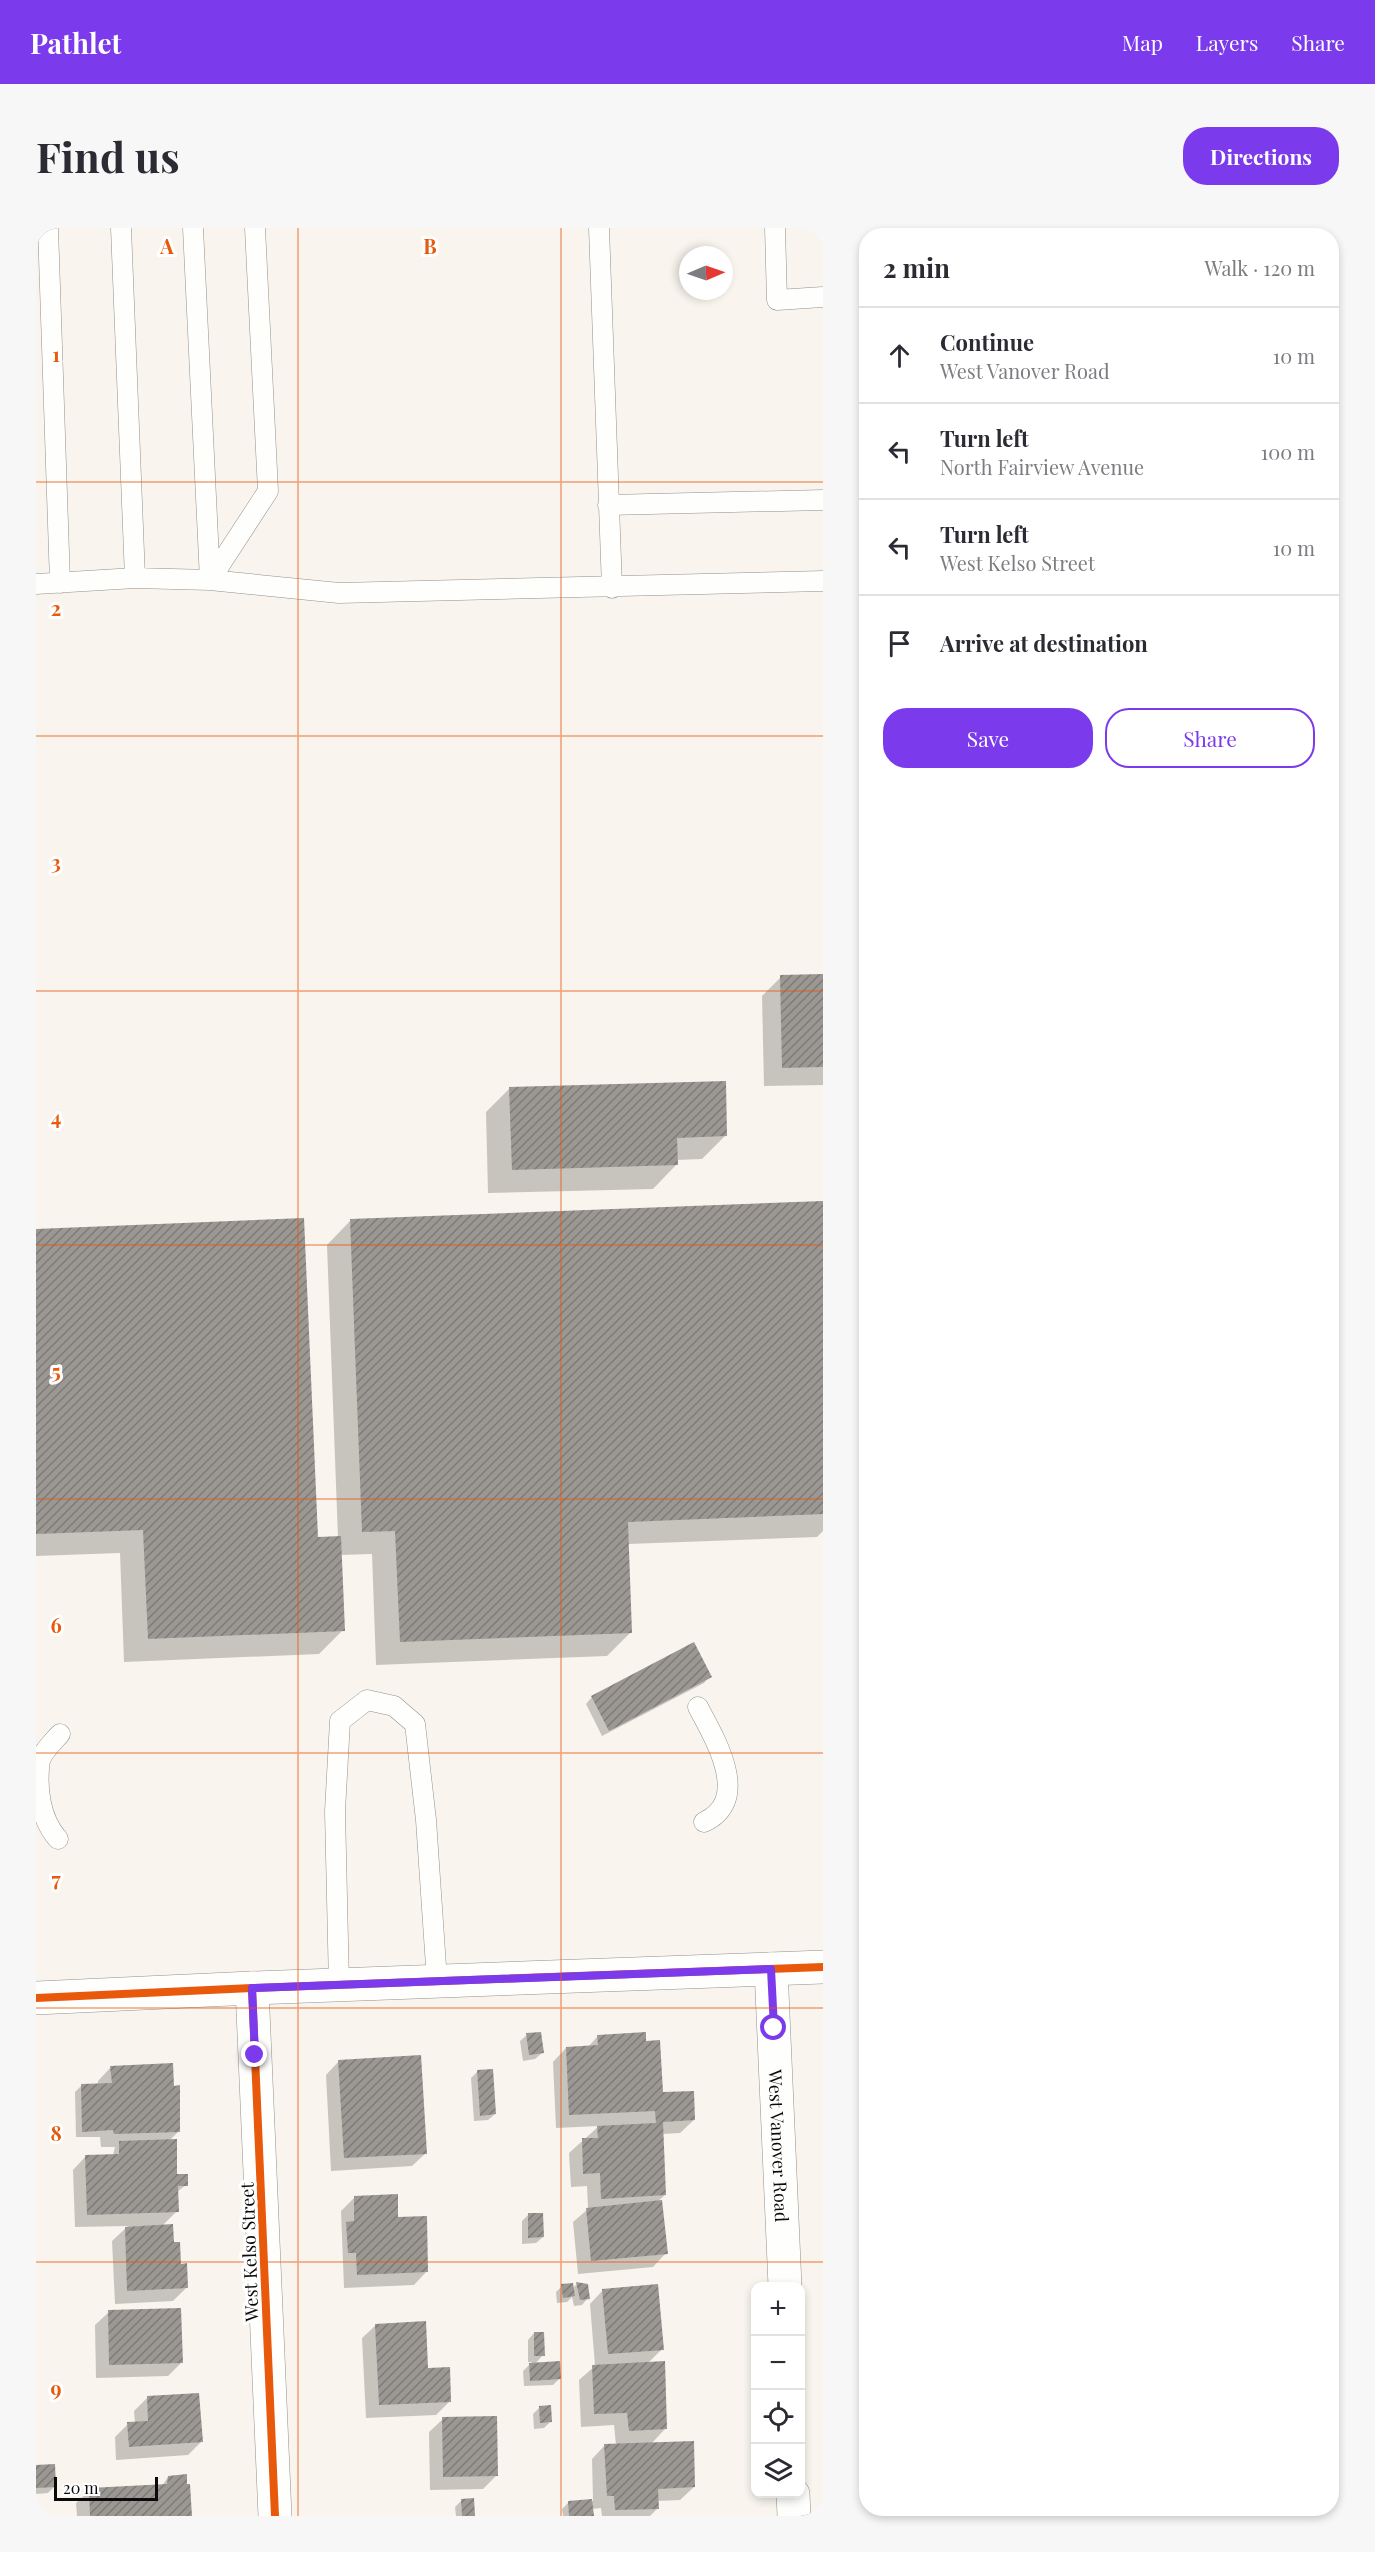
<!DOCTYPE html>
<html lang="en">
<head>
<meta charset="utf-8">
<style>
  body { margin:0; font-family:"Playfair Display",serif; background:#f7f7f7; color:#2b2b33 }
  .controls { position:absolute; right:18px; bottom:18px; display:grid; overflow:hidden; border-radius:12px; box-shadow:0 3px 9px #0003 }
  .controls button { width:54px; height:54px; display:grid; place-items:center; padding:0; border:0; border-bottom:2px solid #e1e1e2; background:#fff; color:#2b2b33; font:30px sans-serif }
  .compass { position:absolute; left:643px; top:18px; width:54px; height:54px; border-radius:50%; background:#fff; box-shadow:0 3px 9px #0003; rotate:88deg }
  .scale { position:absolute; left:18px; bottom:15px; width:104px; box-sizing:border-box; padding-left:6px; border:3px solid #0a0a0a; border-top:0; font-size:16px; line-height:21px; white-space:nowrap; color:#0a0a0a; -webkit-text-stroke:4px #fff; paint-order:stroke }
  .stop { position:absolute; width:18px; height:18px; margin:-14px; border:4px solid #7c3aed; border-radius:50%; background:#fff }
  .stop.end { background:#7c3aed; border-color:#fff; box-shadow:0 2px 6px #0008 }
  .list { margin:0; padding:0; list-style:none }
  h2 { display:flex; justify-content:space-between; align-items:center; height:78px; margin:0; padding:0 24px; font-size:26px }
  h2 small { font-size:20px; font-weight:400; color:#7c7c81 }
  .list li { display:grid; grid-template-columns:39px 1fr auto; gap:18px; align-items:center; box-sizing:border-box; height:96px; padding:0 24px; border-top:2px solid #e1e1e2 }
  .list b { display:block; font-size:22px; white-space:nowrap }
  .list p { margin:0; font-size:20px; white-space:nowrap; color:#7c7c81 }
  .list em { font-size:20px; font-style:normal; color:#7c7c81 }
  .actions { display:flex; gap:12px; padding:18px 24px }
  .actions a { flex:1; padding:14px 0; border:2px solid #7c3aed; border-radius:24px; text-align:center; font-size:21px; color:#7c3aed }
  .actions .main { background:#7c3aed; color:#fff }
  .icon { flex:none; width:33px; height:33px; fill:none; stroke:currentColor; stroke-width:2; stroke-linecap:round; stroke-linejoin:round }
  .map { position:relative; flex:none; width:787px; height:2288px; overflow:hidden; border-radius:24px }
  header { display:flex; align-items:center; gap:36px; box-sizing:border-box; height:84px; padding:0 30px; background:#7c3aed; color:#fff }
  header strong { font-size:28px }
  nav { display:flex; gap:33px; margin-inline-start:auto; font-size:21px }
  .intro { display:flex; align-items:center; justify-content:space-between; box-sizing:border-box; height:144px; padding:0 36px }
  h1 { margin:0; font-size:42px }
  .button { padding:15px 27px; border-radius:24px; background:#7c3aed; color:#fff; font-size:21px; font-weight:700 }
  main { display:flex; gap:36px; padding:0 36px }
  aside { flex:1; background:#fff; border-radius:24px; box-shadow:0 3px 9px #0003 }
  .map>svg:first-child { display:block }
  .shadow { fill:#0003 }
  .building { fill:url(#building-hatch) }
  .lines { fill:none; stroke-linecap:round; stroke-linejoin:round }
  .service-casing { stroke:#92908d; stroke-width:21 }
  .minor-casing { stroke:#92908d; stroke-width:34 }
  .tertiary-casing { stroke:#92908d; stroke-width:34 }
  .service { stroke:#fefefc; stroke-width:20 }
  .minor { stroke:#fefefc; stroke-width:33 }
  .tertiary { stroke:#fefefc; stroke-width:33 }
  .cycleway-casing { stroke:#fff; stroke-width:11 }
  .cycleway { stroke:#e8590c; stroke-width:8 }
  .route { stroke:#7c3aed; stroke-width:8 }
  .grid { fill:none; stroke:#e8590c; stroke-width:1.5; stroke-opacity:0.55 }
  .labels { text-anchor:middle; dominant-baseline:central; stroke-width:6; stroke-linejoin:round; paint-order:stroke }
  .street-label { font-size:18px; fill:#0a0a0a; stroke:#fff }
  .grid-label { font-size:20px; text-anchor:middle; font-weight:bold; fill:#e8590c; stroke:#fff; stroke-width:6; stroke-linejoin:round; paint-order:stroke }
</style>
</head>
<body>
<header>
<strong>Pathlet</strong>
<nav><a>Map</a><a>Layers</a><a>Share</a></nav>
</header>
<div class="intro"><h1>Find us</h1><a class="button">Directions</a></div>
<main>
<div class="map">
<svg width="787" height="2288" viewBox="0 0 787 2288">
  <defs>
    <pattern id="building-hatch" width="6" height="6" patternUnits="userSpaceOnUse" patternTransform="scale(1.5)"><rect width="6" height="6" fill="#9b9894"/><path d="M-1 1l2-2M0 6l6-6M5 7l2-2" fill="none" stroke="#7d7a77"/></pattern>
  </defs>
  <rect width="100%" height="100%" fill="#f9f5ee"/>
  <path class="shadow" d="M787 748V857L728 858 726 768 745 749Z
    M474 860 690 907 666 931 640 932V937L617 961 452 965 450 884Z
    M787 975V1303L781 1309 592 1316 595 1404 571 1428 340 1437 336 1326 304 1327 307 1402 283 1426 88 1434 84 1325 0 1328V1003L280 1311 302 1310 291 1017 314 993Z
    M674 1448 668 1455 566 1508 550 1476 556 1469Z
    M491 1807 506 1825 499 1831 487 1833 484 1813Z
    M562 1808 608 1814 626 1866 658 1892 644 1905 626 1906 629 1967 621 1974 630 2025 617 2039 542 2046 537 1994 552 1981 551 1958 535 1959 533 1925 563 1898 520 1900 517 1834 530 1820 552 1819Z
    M303 1833 390 1925 376 1938 295 1943 290 1847Z
    M75 1839 137 1860 143 1903 133 1913 140 1948 150 1957 141 1964V1983L126 1998 136 2016 150 2060 137 2073 79 2076 76 2013 92 1998 39 1999 37 1942 50 1928 77 1927 79 1919H65L64 1909H40L39 1864 45 1858 62 1857V1853Z
    M441 1844 459 1886 452 1892 438 1893 435 1850Z
    M318 1970 361 1991 391 2043 378 2057 308 2060 305 1983Z
    M493 1986 507 2009 500 2015 486 2016V1993Z
    M541 2056 552 2070 546 2077 538 2078 536 2069 531 2074 521 2075 520 2064 526 2058 537 2060Z
    M567 2062 626 2121 611 2136 630 2200 615 2216 658 2259 644 2272 621 2273 622 2280 614 2288H566L565 2280 556 2281V2288H527L526 2281 533 2274 557 2273 556 2231 569 2217H580L578 2197 545 2199 543 2152 559 2138 554 2076Z
    M73 2084 145 2135 132 2148 60 2150 59 2097Z
    M340 2097 390 2141 414 2173 400 2187 330 2190 326 2110Z
    M498 2105 507 2127 499 2136 524 2150 517 2157 488 2158 487 2143 496 2134H492V2112Z
    M111 2170 165 2214 152 2227 80 2232 79 2209 92 2196 99 2195 98 2183Z
    M504 2179 514 2194 508 2200 498 2201 497 2186Z
    M407 2191 460 2248 447 2261 394 2262 393 2204Z
    M0 2239 18 2259 12 2265 0 2266Z
    M132 2249 155 2288H41L40 2275 54 2262 126 2258Z
    M426 2272 438 2288H420L419 2279Z"/>
  <path class="building" d="M787 746V839L746 840 744 747Z
    M690 853 691 908 641 910 642 937 476 942 473 859Z
    M787 973V1286L592 1294 596 1405 364 1414 359 1303 326 1304 314 991Z
    M268 990 282 1309 305 1308 309 1403 112 1411 107 1302 0 1306V1001Z
    M658 1414 676 1449 573 1503 555 1468Z
    M505 1804 508 1825 493 1827 490 1805Z
    M610 1804V1813L624 1812 627 1864 658 1863 659 1892 627 1894 630 1967 565 1971 564 1945 547 1946 546 1910H562L561 1898 620 1895 619 1883 533 1887 530 1819 562 1817 561 1807Z
    M385 1827 391 1926 308 1930 302 1832Z
    M137 1835 138 1858 144 1857V1904L78 1906 77 1902 46 1904 45 1856 76 1855 74 1838Z
    M457 1841 460 1886 444 1888 441 1842Z
    M141 1911V1946H152V1958H142L143 1984 51 1987 49 1927 83 1926V1913Z
    M362 1966V1989L391 1988 392 2044 321 2047 320 2025H312L310 1994 318 1993V1968Z
    M626 1972 632 2026 555 2033 550 1980Z
    M492 1985H507L508 2009 492 2010Z
    M137 1996 138 2014H144L145 2036 151 2035 152 2060 91 2063 89 1999Z
    M540 2054 552 2056 554 2071 544 2072Z
    M537 2055 539 2068 527 2070 525 2056Z
    M622 2056 628 2122 572 2126 566 2061Z
    M145 2080 147 2135 73 2137 72 2082Z
    M390 2093 392 2140 414 2139 415 2174 343 2177 339 2096Z
    M498 2104H508L509 2128H498Z
    M524 2133 525 2151 494 2153 493 2135Z
    M629 2133 631 2201 593 2203 591 2185 558 2186 556 2137Z
    M163 2165 167 2214 93 2219 91 2194 112 2193 111 2168Z
    M515 2177 516 2194 504 2195 503 2178Z
    M461 2188 462 2248 407 2249 406 2189Z
    M658 2213 659 2259 622 2261 623 2281 579 2282 578 2268H571L568 2216Z
    M19 2236 20 2259 0 2260V2237Z
    M151 2246V2256H154L156 2288H54L53 2260 131 2256 132 2248Z
    M438 2270 439 2288H426L425 2271Z
    M556 2271 558 2288H533L532 2273Z"/>
  <g class="lines">
    <defs>
      <path id="service" d="M12 0 24 355
        M85 0 99 350
        M157 0 174 352 303 365 787 353
        M563 0 576 360
        M739 0 741 72 787 69
        M572 277 787 272
        M0 356 99 350 174 352 232 263 219 0
        M662 1479C679 1511 716 1572 668 1594
        M22 1611C4 1591 0 1559 4 1532 8 1522 17 1514 24 1506
        M303 1757 299 1583 304 1493 331 1472 358 1478 379 1496 390 1592 401 1753"/>
      <g id="minor">
        <path id="s1" d="M735 1741 749 2058"/>
        <path d="M216 1760 239 2288"/>
        <path d="M757 2266 758 2288"/>
      </g>
      <path id="tertiary" d="M0 1770 216 1760 787 1739"/>
    </defs>
    <use href="#service" class="service-casing"/>
    <use href="#minor" class="minor-casing"/>
    <use href="#tertiary" class="tertiary-casing"/>
    <use href="#service" class="service"/>
    <use href="#minor" class="minor"/>
    <use href="#tertiary" class="tertiary"/>
    <defs>
      <path id="cycleway" d="M216 1760 239 2288
        M0 1770 216 1760 787 1739"/>
    </defs>
    <use href="#cycleway" class="cycleway-casing"/>
    <use href="#cycleway" class="cycleway"/>
  </g>
  <g class="lines">
    <path class="route" d="M219 1827 216 1760 735 1741 738 1800"/>
  </g>
  <path class="grid" d="M262 0V2288M525 0V2288M0 254H787M0 508H787M0 763H787M0 1017H787M0 1271H787M0 1525H787M0 1780H787M0 2034H787"/>
  <g class="labels">
    <g class="street-label">
      <text stroke="none"><textPath href="#s1" startOffset="177">West Vanover Road</textPath></text>
      <text transform="translate(213 2024) rotate(-92)">West Kelso Street</text>
    </g>
  </g>
  <g class="grid-label">
    <text x="131" y="26">A</text>
    <text x="394" y="26">B</text>
    <text x="20" y="134">1</text>
    <text x="20" y="388">2</text>
    <text x="20" y="642">3</text>
    <text x="20" y="897">4</text>
    <text x="20" y="1151">5</text>
    <text x="20" y="1405">6</text>
    <text x="20" y="1659">7</text>
    <text x="20" y="1913">8</text>
    <text x="20" y="2168">9</text>
  </g>
</svg>
<div class="controls">
<button>+</button>
<button>−</button>
<button><svg class="icon" aria-label="locate" viewBox="0 0 24 24"><circle cx="12" cy="12" r="6"/><path d="M12 2v4M12 18v4M2 12h4M18 12h4"/></svg></button>
<button><svg class="icon" aria-label="layers" viewBox="0 0 24 24"><path d="M12 4l9 5-9 5-9-5zM3 14l9 5 9-5"/></svg></button>
</div>
<svg class="compass" viewBox="-18 -18 36 36"><path d="M0-13l5 13h-10z" fill="#e53935"/><path d="M0 13l5-13h-10z" fill="#7c7c81"/></svg>
<div class="scale">20 m</div>
<div class="stop" style="left:738px;top:1800px"></div>
<div class="stop end" style="left:219px;top:1827px"></div>
</div>
<aside>
<h2>2 min<small>Walk · 120 m</small></h2>
<ul class="list">
<li><svg class="icon" aria-label="ahead" viewBox="0 0 24 24"><path d="M12 20V5M6 11l6-6 6 6"/></svg><div><b>Continue</b><p>West Vanover Road</p></div><em>10 m</em></li>
<li><svg class="icon" aria-label="left" viewBox="0 0 24 24"><path d="M17 20v-9H6M10 6l-5 5 5 5"/></svg><div><b>Turn left</b><p>North Fairview Avenue</p></div><em>100 m</em></li>
<li><svg class="icon" aria-label="left" viewBox="0 0 24 24"><path d="M17 20v-9H6M10 6l-5 5 5 5"/></svg><div><b>Turn left</b><p>West Kelso Street</p></div><em>10 m</em></li>
<li><svg class="icon" aria-label="arrive" viewBox="0 0 24 24"><path d="M6 21V4h12l-3 4 3 4H6"/></svg><div><b>Arrive at destination</b></div></li>
</ul>
<div class="actions"><a class="main">Save</a><a>Share</a></div>
</aside>
</main>
</body>
</html>
